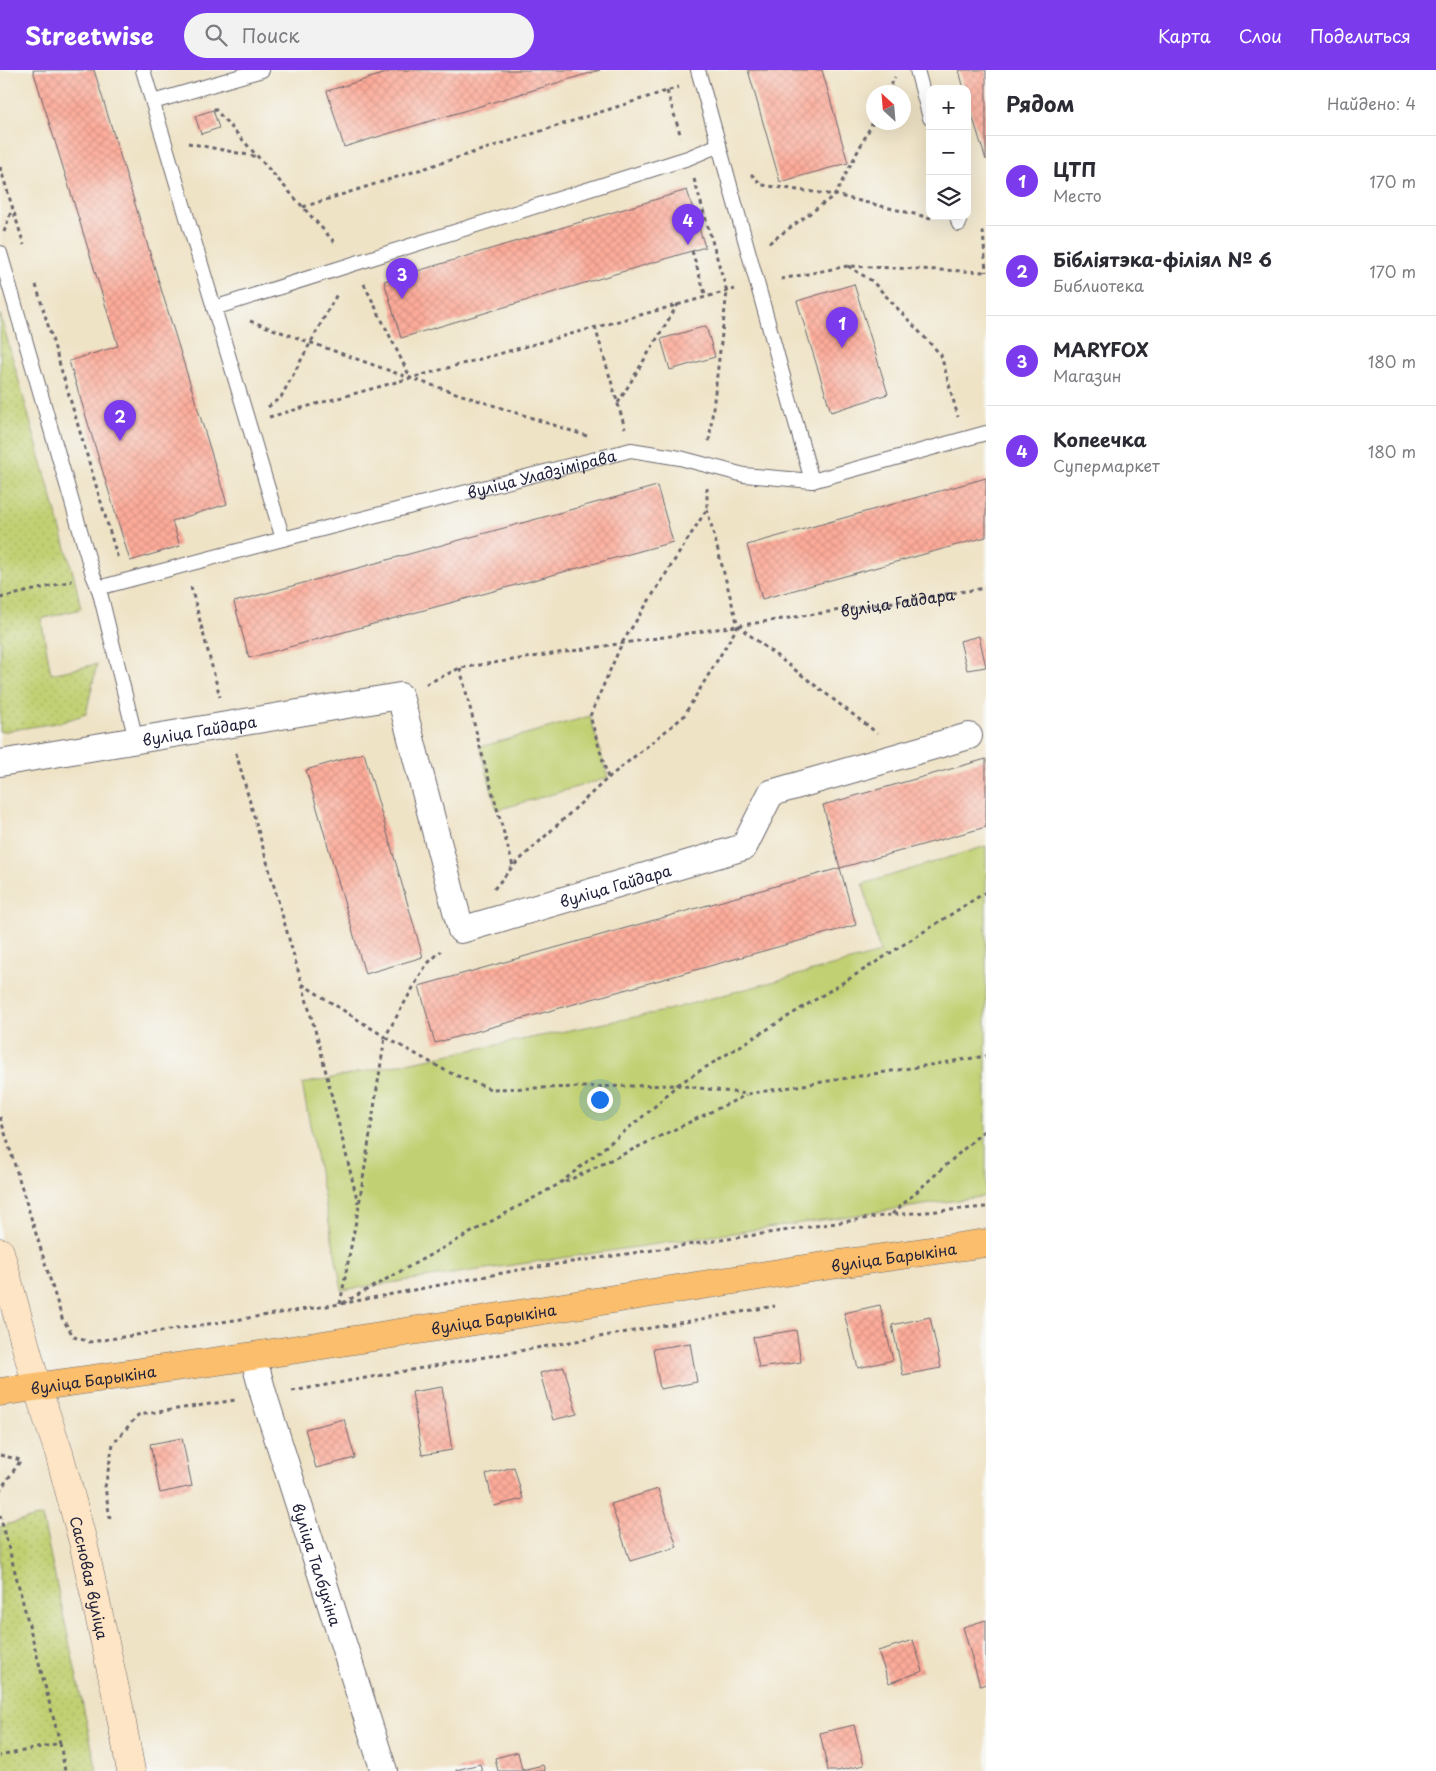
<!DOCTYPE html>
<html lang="ru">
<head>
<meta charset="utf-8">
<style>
  body { margin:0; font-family:"Playpen Sans",sans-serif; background:#f2f2f3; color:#2b2b33 }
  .controls { position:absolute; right:15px; top:15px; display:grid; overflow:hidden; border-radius:10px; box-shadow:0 5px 20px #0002 }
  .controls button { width:45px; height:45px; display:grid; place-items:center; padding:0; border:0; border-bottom:1px solid #e1e1e2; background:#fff; color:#2b2b33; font:25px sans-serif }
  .compass { position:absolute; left:866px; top:15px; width:45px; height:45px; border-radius:50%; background:#fff; box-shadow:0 5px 20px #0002; rotate:334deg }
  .you { position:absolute; left:599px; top:1029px; width:18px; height:18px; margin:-12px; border:4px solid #fff; border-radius:50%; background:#1a73e8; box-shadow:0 0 0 8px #1a73e833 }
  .badge { display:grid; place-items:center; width:32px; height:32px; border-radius:50%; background:#7c3aed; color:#fff; font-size:16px; font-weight:700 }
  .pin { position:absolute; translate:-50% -41px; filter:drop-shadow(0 1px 2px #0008) }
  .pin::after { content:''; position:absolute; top:26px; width:18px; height:15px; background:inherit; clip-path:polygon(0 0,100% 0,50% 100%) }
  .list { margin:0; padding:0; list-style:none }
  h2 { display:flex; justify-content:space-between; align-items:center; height:65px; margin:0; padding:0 20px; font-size:21px }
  h2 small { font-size:16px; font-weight:400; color:#7c7c81 }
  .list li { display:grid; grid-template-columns:32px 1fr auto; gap:15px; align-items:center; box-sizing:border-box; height:90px; padding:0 20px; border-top:1px solid #e1e1e2 }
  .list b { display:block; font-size:19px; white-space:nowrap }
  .list p { margin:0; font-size:16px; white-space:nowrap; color:#7c7c81 }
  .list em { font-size:16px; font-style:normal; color:#7c7c81 }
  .icon { flex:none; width:28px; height:28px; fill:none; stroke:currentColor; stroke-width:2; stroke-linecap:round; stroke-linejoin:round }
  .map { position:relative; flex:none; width:986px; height:1701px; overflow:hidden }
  header { display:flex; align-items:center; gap:30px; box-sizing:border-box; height:70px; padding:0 25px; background:#7c3aed; color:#fff }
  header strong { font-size:24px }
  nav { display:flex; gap:28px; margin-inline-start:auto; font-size:18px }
  .search { width:350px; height:45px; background:#f2f2f3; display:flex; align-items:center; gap:12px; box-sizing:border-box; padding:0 18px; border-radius:28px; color:#7c7c81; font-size:19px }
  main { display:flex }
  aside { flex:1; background:#fff }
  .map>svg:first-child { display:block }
  .grass { fill:url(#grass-dots); stroke:#727956 }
  .park { fill:#c1d072; stroke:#727956 }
  .building { fill:url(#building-cross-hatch) }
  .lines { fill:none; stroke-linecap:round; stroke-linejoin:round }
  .service-casing { stroke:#6a666c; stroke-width:16 }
  .minor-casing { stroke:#6a666c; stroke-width:28 }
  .secondary-casing { stroke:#6a666c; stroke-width:29 }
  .primary-casing { stroke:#6a666c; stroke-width:29 }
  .path { stroke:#6a666c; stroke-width:3; stroke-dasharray:4 4; stroke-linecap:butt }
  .service { stroke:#fff; stroke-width:14 }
  .minor { stroke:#fff; stroke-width:26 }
  .secondary { stroke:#fde5c5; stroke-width:28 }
  .primary { stroke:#fabe6d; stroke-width:28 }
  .labels { text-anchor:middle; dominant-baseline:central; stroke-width:4; stroke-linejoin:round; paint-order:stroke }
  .street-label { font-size:15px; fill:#22223b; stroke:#f6f6f2 }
</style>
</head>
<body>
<header>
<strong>Streetwise</strong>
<div class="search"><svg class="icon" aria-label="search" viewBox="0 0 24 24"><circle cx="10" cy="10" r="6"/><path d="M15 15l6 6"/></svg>Поиск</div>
<nav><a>Карта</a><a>Слои</a><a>Поделиться</a></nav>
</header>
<main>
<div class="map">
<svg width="986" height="1701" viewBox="0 0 986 1701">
  <defs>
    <pattern id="grass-dots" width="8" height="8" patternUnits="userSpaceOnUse" patternTransform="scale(1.25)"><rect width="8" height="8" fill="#c1d072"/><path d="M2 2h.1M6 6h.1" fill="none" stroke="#a6b264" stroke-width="1.8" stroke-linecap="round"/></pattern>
    <pattern id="building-cross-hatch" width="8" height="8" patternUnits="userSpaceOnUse" patternTransform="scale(1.25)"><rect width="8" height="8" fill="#fdab99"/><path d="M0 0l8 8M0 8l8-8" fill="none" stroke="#d99385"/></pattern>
  </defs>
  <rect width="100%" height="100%" fill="#f6f6f2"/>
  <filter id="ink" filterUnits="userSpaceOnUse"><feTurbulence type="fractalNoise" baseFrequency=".02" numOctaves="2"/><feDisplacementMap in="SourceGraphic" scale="10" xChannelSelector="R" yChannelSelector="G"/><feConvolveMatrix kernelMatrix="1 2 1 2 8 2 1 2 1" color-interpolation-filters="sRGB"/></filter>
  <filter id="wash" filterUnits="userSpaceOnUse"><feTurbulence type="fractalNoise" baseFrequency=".0096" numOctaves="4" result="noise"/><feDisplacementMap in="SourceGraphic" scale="20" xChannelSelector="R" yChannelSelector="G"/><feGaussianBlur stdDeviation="1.12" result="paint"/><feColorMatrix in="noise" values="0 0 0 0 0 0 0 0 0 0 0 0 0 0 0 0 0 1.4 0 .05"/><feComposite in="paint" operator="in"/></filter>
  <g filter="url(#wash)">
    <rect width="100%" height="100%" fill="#efe3c6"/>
    <path class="grass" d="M0 244 75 510 81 539 41 549 51 604 97 594 86 644 62 652 0 662Z
      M42 1446 97 1701H0V1456Z"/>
    <path class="park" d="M590 646 608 708 497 740 480 677Z
      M986 776V1126L342 1220 302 1014 660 942 880 883 863 814Z"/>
    <g id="blocks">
      <path class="building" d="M33 0H94L227 434 172 451 180 476 130 491 69 291 118 276Z
        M396 0H600L344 77 327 21Z
        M748 0H822L848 93 780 112Z
        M959 0H986V90L967 29V19H964Z
        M213 40 219 58 201 64 195 46Z
        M687 120 705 177 401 268 384 211Z
        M854 214 888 324 831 342 797 231Z
        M706 256 715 287 670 300 661 269Z
        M986 408V467L762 529 747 475Z
        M657 416 673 472 249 588 234 532Z
        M979 566 986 597 967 600 960 571Z
        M364 683 423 887 365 904 306 700Z
        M986 689V757L840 798 823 735Z
        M840 798 856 855 435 973 419 916Z
        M880 1235 893 1290 858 1298 844 1243Z
        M930 1247 941 1298 903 1305 892 1255Z
        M796 1260 801 1292 759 1298 753 1267Z
        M690 1273 697 1312 660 1319 653 1279Z
        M564 1297 577 1344 553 1350 540 1303Z
        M442 1317 452 1380 422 1385 412 1322Z
        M344 1349 355 1388 316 1398 305 1359Z
        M182 1368 192 1416 160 1423 150 1374Z
        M514 1397 523 1429 494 1436 486 1404Z
        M658 1419 677 1477 630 1491 611 1434Z
        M986 1550V1614L980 1616 963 1557Z
        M913 1570 923 1601 889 1613 878 1581Z
        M854 1655 864 1695 837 1701H828L820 1663Z
        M518 1682 522 1700 543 1695 545 1701H498L495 1688Z
        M480 1694 482 1701H456V1700Z"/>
    </g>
  </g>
  <g filter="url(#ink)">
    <use href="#blocks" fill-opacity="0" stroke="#6a666c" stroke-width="1"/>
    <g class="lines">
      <defs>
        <g id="service">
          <path d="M143 0 283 469"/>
          <path d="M698 0 812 411"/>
          <path d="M917 0 930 48"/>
          <path d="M153 32 262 0"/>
          <path d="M957 146 959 154"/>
          <path d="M0 183 93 505 99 519 136 670"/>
          <path d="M214 238 688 88 719 75"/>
          <path id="s2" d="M98 518 283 469 631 380 680 388 744 405 812 411 986 363"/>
        </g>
        <g id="minor">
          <path id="s3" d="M0 693 400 626 461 860 744 777 771 723 969 666"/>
          <path id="s4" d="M253 1286 264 1326 384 1701"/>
        </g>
        <g id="secondary">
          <path id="s5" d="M0 1182 37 1317 59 1383 83 1472 119 1637 131 1701"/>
        </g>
        <g id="primary">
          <path id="s6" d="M0 1322 253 1286 804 1199 986 1173"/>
        </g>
      </defs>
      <use href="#service" class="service-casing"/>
      <use href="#minor" class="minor-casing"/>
      <use href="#secondary" class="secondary-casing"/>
      <use href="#primary" class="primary-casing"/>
      <g class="path">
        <path d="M667 21 681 67"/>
        <path d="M887 22 895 7"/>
        <path d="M214 38 337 175"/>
        <path d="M188 73 258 87"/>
        <path d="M0 97 24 175"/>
        <path d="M751 104 762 115 835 125 935 149"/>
        <path d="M694 109 727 222 709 372"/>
        <path d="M303 137 679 17"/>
        <path d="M983 161 986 202"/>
        <path d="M4 162 12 139"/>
        <path d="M769 173 835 125 874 50"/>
        <path d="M692 181 706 227"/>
        <path d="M848 196 872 211 941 285 958 347"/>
        <path d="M781 209 848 196 986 202"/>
        <path d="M364 214 410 307"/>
        <path d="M36 215 118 489"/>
        <path d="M250 251 410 308 587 366"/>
        <path d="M595 257 625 358"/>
        <path d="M618 333 678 234"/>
        <path d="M268 337 281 327 337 224"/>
        <path d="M269 347 735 219"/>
        <path d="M707 439 738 556 877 663"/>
        <path d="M191 517 220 627"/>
        <path d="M0 528 72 511"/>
        <path d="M460 598 480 677 513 796"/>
        <path id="s1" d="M426 614 460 598 986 518"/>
        <path d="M236 683 319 974 358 1133"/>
        <path d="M608 708 683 647 738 556"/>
        <path d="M494 819 513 796 608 708 590 646 622 573 707 439V418"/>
        <path d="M302 914 385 967 426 895 441 881"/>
        <path d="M0 1047 62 1248 74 1267 90 1272 340 1234 518 1200 890 1145 986 1137"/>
        <path d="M565 1112 746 1025"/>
        <path d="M892 1144 986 1059"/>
        <path d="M343 1233 559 1114 651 1040 677 1015 747 1024 986 986"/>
        <path d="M340 1234 359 1135 385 967 448 1002 490 1019 677 1015 873 894 986 822"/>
        <path d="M292 1321 775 1236"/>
        <path d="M0 1385 21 1390 0 1420"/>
        <path d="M0 1445 60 1673 0 1686"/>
        <path d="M110 1449 105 1417 113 1374 138 1345 236 1330"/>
        <path d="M60 1673 65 1701"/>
      </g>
      <use href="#service" class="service"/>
      <use href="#minor" class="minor"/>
      <use href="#secondary" class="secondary"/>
      <use href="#primary" class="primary"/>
    </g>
  </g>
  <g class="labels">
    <g class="street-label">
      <text stroke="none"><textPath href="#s2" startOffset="458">вуліца Уладзімірава</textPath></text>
      <text stroke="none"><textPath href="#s1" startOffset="480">вуліца Гайдара</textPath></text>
      <text stroke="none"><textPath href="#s3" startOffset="202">вуліца Гайдара</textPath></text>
      <text stroke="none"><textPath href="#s3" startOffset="808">вуліца Гайдара</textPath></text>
      <text stroke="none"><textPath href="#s6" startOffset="904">вуліца Барыкіна</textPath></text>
      <text stroke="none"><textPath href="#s6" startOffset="499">вуліца Барыкіна</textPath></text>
      <text stroke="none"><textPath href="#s6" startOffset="94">вуліца Барыкіна</textPath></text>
      <text stroke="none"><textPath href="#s4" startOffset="218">вуліца Талбухіна</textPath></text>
      <text stroke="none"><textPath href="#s5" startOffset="338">Сасновая вуліца</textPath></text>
    </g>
  </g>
</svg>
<div class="controls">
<button>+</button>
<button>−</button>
<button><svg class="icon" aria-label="layers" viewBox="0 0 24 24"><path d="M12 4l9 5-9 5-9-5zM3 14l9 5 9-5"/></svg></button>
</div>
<svg class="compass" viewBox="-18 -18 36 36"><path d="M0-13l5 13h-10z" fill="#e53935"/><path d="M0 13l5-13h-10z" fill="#7c7c81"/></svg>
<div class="you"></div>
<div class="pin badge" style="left:842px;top:278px">1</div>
<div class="pin badge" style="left:120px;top:371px">2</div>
<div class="pin badge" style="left:402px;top:229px">3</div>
<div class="pin badge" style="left:688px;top:175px">4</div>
</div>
<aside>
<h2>Рядом<small>Найдено: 4</small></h2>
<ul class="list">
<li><span class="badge">1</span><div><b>ЦТП</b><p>Место</p></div><em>170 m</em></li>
<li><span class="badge">2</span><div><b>Бібліятэка-філіял № 6</b><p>Библиотека</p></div><em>170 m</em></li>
<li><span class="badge">3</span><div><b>MARYFOX</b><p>Магазин</p></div><em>180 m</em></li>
<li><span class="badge">4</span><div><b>Копеечка</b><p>Супермаркет</p></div><em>180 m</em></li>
</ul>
</aside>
</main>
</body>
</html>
